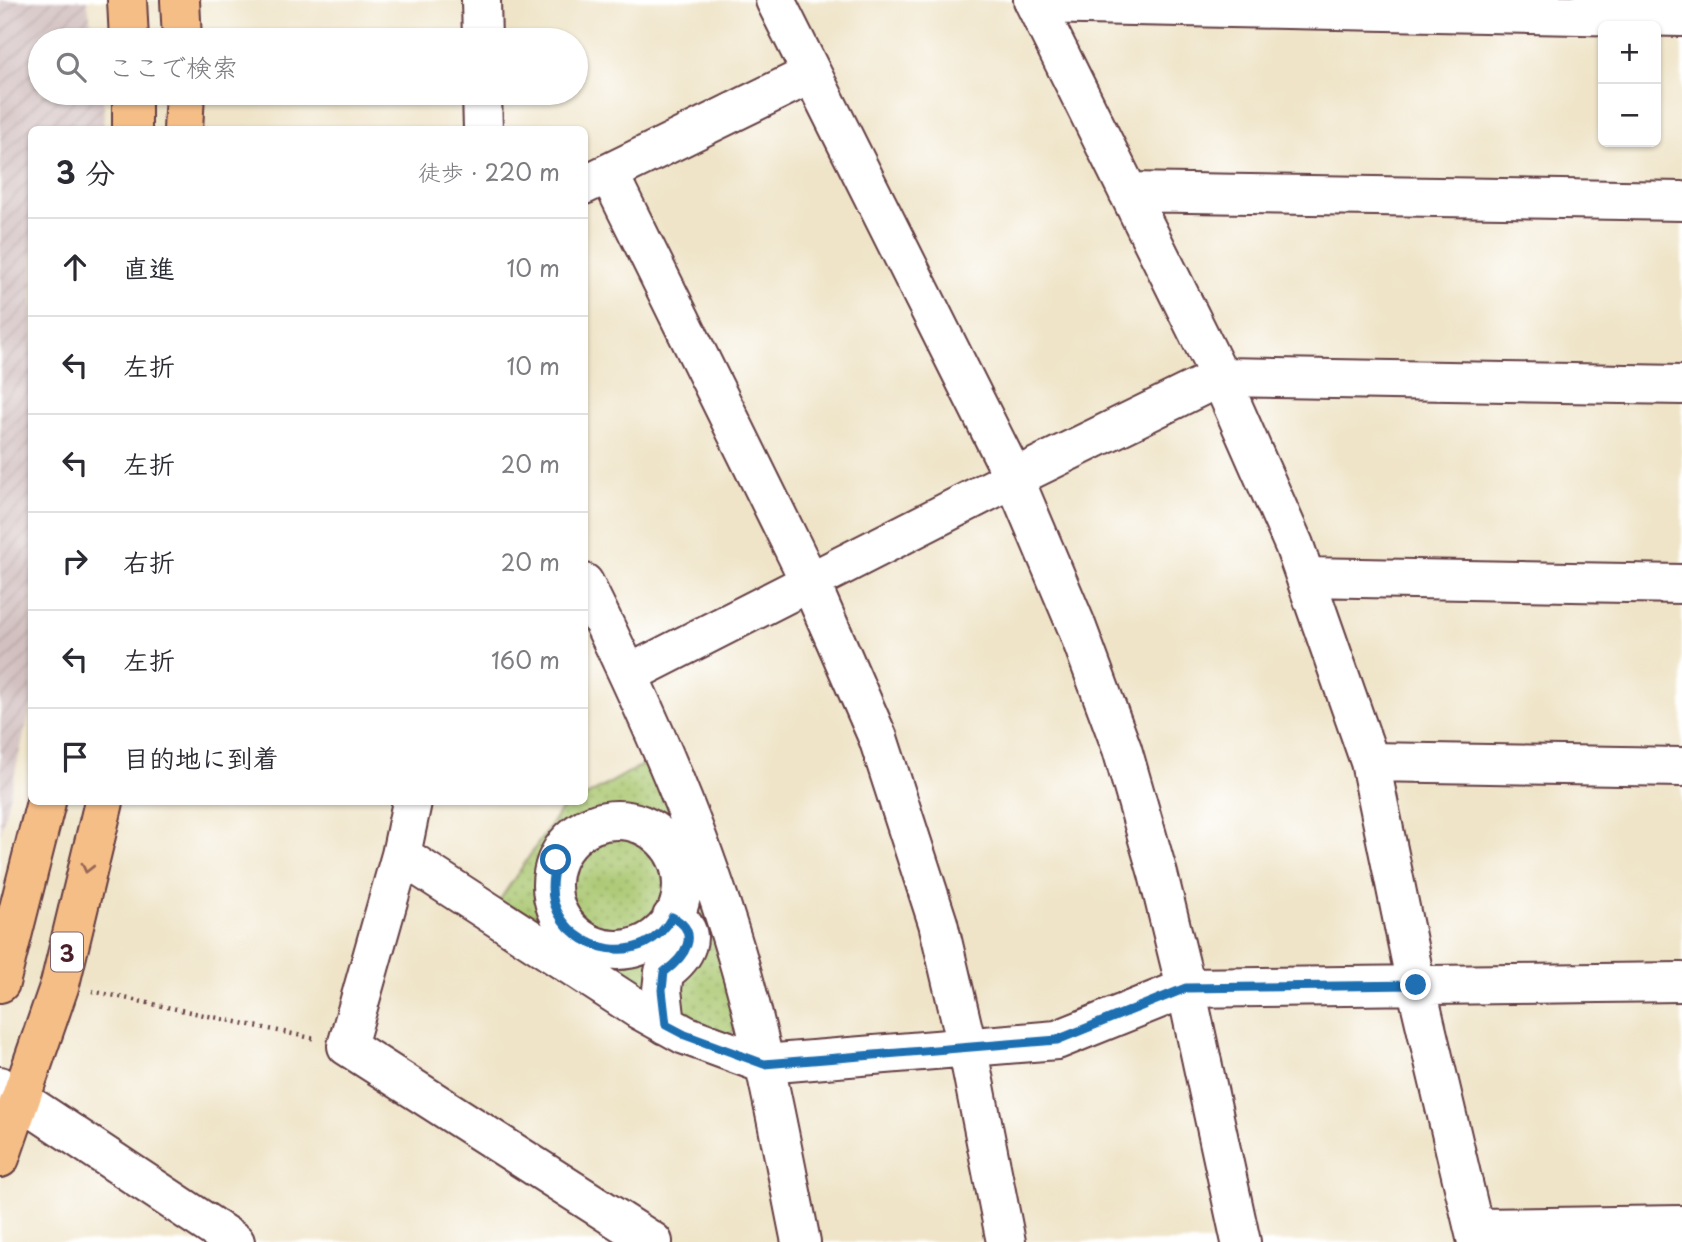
<!DOCTYPE html>
<html lang="ja">
<head>
<meta charset="utf-8">
<style>
  body { margin:0; font-family:"Playpen Sans","Klee One",sans-serif; background:#f2f2f3; color:#2b2b33 }
  .controls { position:absolute; right:21px; top:21px; display:grid; overflow:hidden; border-radius:10px; box-shadow:0 2px 5px #0004 }
  .controls button { width:63px; height:63px; display:grid; place-items:center; padding:0; border:0; border-bottom:2px solid #e1e1e2; background:#fff; color:#2b2b33; font:35px sans-serif }
  .stop { position:absolute; width:21px; height:21px; margin:-16px; border:5px solid #1f6fb2; border-radius:50%; background:#fff }
  .stop.end { background:#1f6fb2; border-color:#fff; box-shadow:0 2px 7px #0008 }
  .list { margin:0; padding:0; list-style:none }
  h2 { display:flex; justify-content:space-between; align-items:center; height:91px; margin:0; padding:0 28px; font-size:30px }
  h2 small { font-size:23px; font-weight:400; color:#7c7c81 }
  .list li { display:grid; grid-template-columns:46px 1fr auto; gap:21px; align-items:center; box-sizing:border-box; height:98px; padding:0 28px; border-top:2px solid #e1e1e2 }
  .list b { display:block; font-size:26px; white-space:nowrap }
  .list em { font-size:23px; font-style:normal; color:#7c7c81 }
  .icon { flex:none; width:38px; height:38px; fill:none; stroke:currentColor; stroke-width:2; stroke-linecap:round; stroke-linejoin:round }
  .map { position:relative; flex:none; width:1682px; height:1242px; overflow:hidden }
  .search { position:absolute; background:#fff; box-shadow:0 2px 5px #0004; left:28px; top:28px; width:560px; height:77px; display:flex; align-items:center; gap:18px; box-sizing:border-box; padding:0 24px; border-radius:38px; color:#7c7c81; font-size:26px }
  .panel { position:absolute; background:#fff; box-shadow:0 2px 5px #0004; left:28px; top:126px; width:560px; height:679px; border-radius:10px }
  .map>svg:first-child { display:block }
  .industrial { fill:url(#industrial-furrows) }
  .park { fill:url(#park-dots); stroke:#79724c; stroke-width:2 }
  .lines { fill:none; stroke-linecap:round; stroke-linejoin:round }
  .minor-casing { stroke:#633d43; stroke-width:42 }
  .highway-casing { stroke:#633d43; stroke-width:42 }
  .path { stroke:#633d43; stroke-width:4.5; stroke-dasharray:2 5; stroke-linecap:butt }
  .minor { stroke:#fff; stroke-width:38 }
  .highway { stroke:#f6be87; stroke-width:38 }
  .oneway { stroke:#976754 }
  .route { stroke:#1f6fb2; stroke-width:9 }
  .labels { text-anchor:middle; dominant-baseline:central; stroke-width:7; stroke-linejoin:round; paint-order:stroke }
  .shield { fill:#fff; stroke:#80626b; stroke-width:2 }
  .shield-label { font-size:23px; font-weight:bold; fill:#4a1f2b }
</style>
</head>
<body>
<div class="map">
<svg width="1682" height="1242" viewBox="0 0 1682 1242">
  <defs>
    <pattern id="industrial-furrows" width="10" height="10" patternUnits="userSpaceOnUse" patternTransform="scale(1.75)"><rect width="10" height="10" fill="#d2bfbf"/><path d="M-1 1l2-2M0 10L10 0M9 11l2-2" fill="none" stroke="#b6a4a4"/></pattern>
    <pattern id="park-dots" width="8" height="8" patternUnits="userSpaceOnUse" patternTransform="scale(1.75)"><rect width="8" height="8" fill="#a8c66d"/><path d="M2 2h.1M6 6h.1" fill="none" stroke="#8ba05a" stroke-width="1.8" stroke-linecap="round"/></pattern>
  </defs>
  <rect width="100%" height="100%" fill="#fff"/>
  <filter id="ink" filterUnits="userSpaceOnUse"><feTurbulence type="fractalNoise" baseFrequency=".0143" numOctaves="2"/><feDisplacementMap in="SourceGraphic" scale="14" xChannelSelector="R" yChannelSelector="G"/><feConvolveMatrix kernelMatrix="1 2 1 2 8 2 1 2 1" color-interpolation-filters="sRGB"/></filter>
  <filter id="wash" filterUnits="userSpaceOnUse"><feTurbulence type="fractalNoise" baseFrequency=".00686" numOctaves="4" result="noise"/><feDisplacementMap in="SourceGraphic" scale="28" xChannelSelector="R" yChannelSelector="G"/><feGaussianBlur stdDeviation="1.57" result="paint"/><feColorMatrix in="noise" values="0 0 0 0 0 0 0 0 0 0 0 0 0 0 0 0 0 1.4 0 .05"/><feComposite in="paint" operator="in"/></filter>
  <g filter="url(#wash)">
    <rect width="100%" height="100%" fill="#efe4c8"/>
    <path class="industrial" d="M0 0H87L94 40H40V93H102L104 107 103 129 32 130V702L0 834Z"/>
    <path class="park" d="M651 760 689 854 739 1025 728 1037 689 1022 499 901 560 811 576 802H584L585 797Z"/>
  </g>
  <g filter="url(#ink)">
    <g class="lines">
      <defs>
        <path id="minor" d="M481 0 482 40
          M775 0 1014 478 1076 625 1122 749 1158 874 1186 988 1241 1242
          M1033 0 1220 377 1294 545 1370 762 1416 985 1477 1242
          M1035 4 1682 17
          M482 93 483 130
          M609 174 810 582 878 738 938 923 967 1046 1006 1242
          M584 185 811 74
          M1128 192 1682 201
          M1306 577 1682 584
          M584 583C647 710 705 840 743 977 767 1064 783 1154 801 1242
          M629 674 1014 478 1220 377 1682 385
          M1370 762 1682 767
          M412 802 401 855 347 1046 653 1242
          M552 885a65 65 0 1 1 130 0a65 65 0 1 1-130 0Z
          M401 855 638 1009 685 1035 764 1064 1057 1040 1186 988 1682 982
          M666 1025 662 990 664 972C684 958 702 932 672 917
          M0 1086 235 1242
          M1474 1228 1682 1225"/>
        <path id="highway" d="M127 0 129 40
          M180 0 182 40
          M132 130V93
          M183 130 185 93
          M0 983 46 802
          M0 1158 60 984 104 802"/>
      </defs>
      <use href="#minor" class="minor-casing"/>
      <use href="#highway" class="highway-casing"/>
      <path class="path" d="M92 991 316 1039"/>
      <use href="#minor" class="minor"/>
      <use href="#highway" class="highway"/>
    </g>
    <defs><path id="oneway-chevron" d="M-2-3.5L2.5 0L-2 3.5" fill="none" stroke-width="1.6" stroke-linecap="round" stroke-linejoin="round" transform="scale(1.75)"/></defs>
    <use class="oneway" href="#oneway-chevron" transform="translate(87 868) rotate(104)"/>
  </g>
  <g class="lines" filter="url(#ink)">
    <path class="route" d="M556 860C553 874 550 888 554 903 571 955 645 968 672 917 703 932 684 958 664 972L662 990 666 1025 685 1035 764 1064 1057 1040 1186 988 1416 985"/>
  </g>
  <g class="labels">
    <rect class="shield" x="51" y="932.5" width="32" height="39" rx="5"/>
    <g class="shield-label">
      <text x="67" y="952">3</text>
    </g>
  </g>
</svg>
<div class="controls">
<button>+</button>
<button>−</button>
</div>
<div class="stop" style="left:556px;top:860px"></div>
<div class="stop end" style="left:1416px;top:985px"></div>
<div class="search"><svg class="icon" aria-label="search" viewBox="0 0 24 24"><circle cx="10" cy="10" r="6"/><path d="M15 15l6 6"/></svg>ここで検索</div>
<section class="panel">
<h2>3 分<small>徒歩 · 220 m</small></h2>
<ul class="list">
<li><svg class="icon" aria-label="ahead" viewBox="0 0 24 24"><path d="M12 20V5M6 11l6-6 6 6"/></svg><div><b>直進</b></div><em>10 m</em></li>
<li><svg class="icon" aria-label="left" viewBox="0 0 24 24"><path d="M17 20v-9H6M10 6l-5 5 5 5"/></svg><div><b>左折</b></div><em>10 m</em></li>
<li><svg class="icon" aria-label="left" viewBox="0 0 24 24"><path d="M17 20v-9H6M10 6l-5 5 5 5"/></svg><div><b>左折</b></div><em>20 m</em></li>
<li><svg class="icon" aria-label="right" viewBox="0 0 24 24"><path d="M7 20v-9h11M14 6l5 5-5 5"/></svg><div><b>右折</b></div><em>20 m</em></li>
<li><svg class="icon" aria-label="left" viewBox="0 0 24 24"><path d="M17 20v-9H6M10 6l-5 5 5 5"/></svg><div><b>左折</b></div><em>160 m</em></li>
<li><svg class="icon" aria-label="arrive" viewBox="0 0 24 24"><path d="M6 21V4h12l-3 4 3 4H6"/></svg><div><b>目的地に到着</b></div></li>
</ul>
</section>
</div>
</body>
</html>
